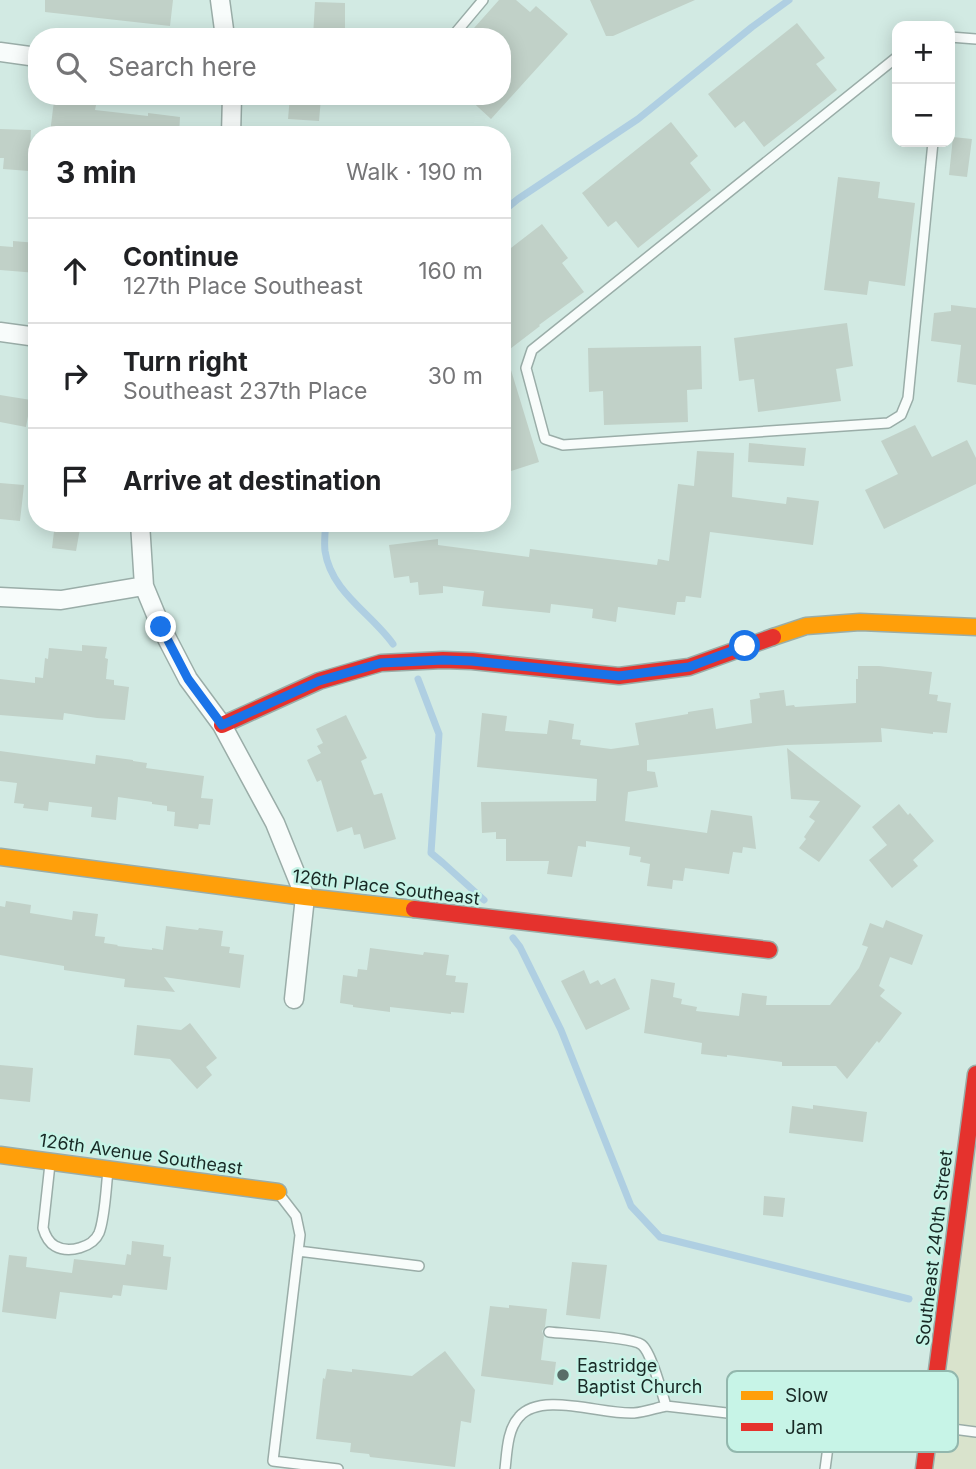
<!DOCTYPE html>
<html lang="en">
<head>
<meta charset="utf-8">
<style>
  body { margin:0; font-family:Inter,sans-serif; background:#f2f2f2; color:#202124 }
  .controls { position:absolute; right:21px; top:21px; display:grid; overflow:hidden; border-radius:14px; box-shadow:0 4px 18px #0003 }
  .controls button { width:63px; height:63px; display:grid; place-items:center; padding:0; border:0; border-bottom:2px solid #e0e0e0; background:#fff; color:#202124; font:35px sans-serif }
  .stop { position:absolute; width:21px; height:21px; margin:-16px; border:5px solid #1a73e8; border-radius:50%; background:#fff }
  .stop.end { background:#1a73e8; border-color:#fff; box-shadow:0 2px 7px #0008 }
  .list { margin:0; padding:0; list-style:none }
  h2 { display:flex; justify-content:space-between; align-items:center; height:91px; margin:0; padding:0 28px; font-size:30px }
  h2 small { font-size:23px; font-weight:400; color:#757577 }
  .list li { display:grid; grid-template-columns:46px 1fr auto; gap:21px; align-items:center; box-sizing:border-box; height:105px; padding:0 28px; border-top:2px solid #e0e0e0 }
  .list b { display:block; font-size:26px; white-space:nowrap }
  .list p { margin:0; font-size:23px; white-space:nowrap; color:#757577 }
  .list em { font-size:23px; font-style:normal; color:#757577 }
  .icon { flex:none; width:38px; height:38px; fill:none; stroke:currentColor; stroke-width:2; stroke-linecap:round; stroke-linejoin:round }
  .map { position:relative; flex:none; width:976px; height:1469px; overflow:hidden }
  .search { position:absolute; background:#fff; box-shadow:0 4px 18px #0003; left:28px; top:28px; width:483px; height:77px; display:flex; align-items:center; gap:18px; box-sizing:border-box; padding:0 24px; border-radius:28px; color:#757577; font-size:26px }
  .panel { position:absolute; background:#fff; box-shadow:0 4px 18px #0003; left:28px; top:126px; width:483px; height:406px; border-radius:28px }
  .map>svg:first-child { display:block }
  .green { fill:#d9e3cc }
  .lines { fill:none; stroke-linecap:round; stroke-linejoin:round }
  .stream { stroke:#afcfe2; stroke-width:7 }
  .building { fill:#c1d1c8 }
  .lane-casing { stroke:#9aada8; stroke-width:12 }
  .street-casing { stroke:#9aada8; stroke-width:21 }
  .slow-casing { stroke:#9aada8; stroke-width:19 }
  .jam-casing { stroke:#9aada8; stroke-width:19 }
  .lane { stroke:#f8fcfb; stroke-width:9 }
  .street { stroke:#f8fcfb; stroke-width:18 }
  .slow { stroke:#ff9f0a; stroke-width:16 }
  .jam { stroke:#e5322d; stroke-width:16 }
  .route { stroke:#1a73e8; stroke-width:9 }
  .poi-dot { fill:#596d68; stroke:#c7f4e7; stroke-width:2.5 }
  .labels { text-anchor:middle; dominant-baseline:central; stroke-width:5; stroke-linejoin:round; paint-order:stroke }
  .street-label { font-size:18px; fill:#182925; stroke:#c7f4e7 }
  .poi-label { font-size:18px; fill:#182925; stroke:#c7f4e7; text-anchor:start }
  .key { fill:#c7f4e7; stroke:#92b7ad; stroke-width:2 }
  .key-label { font-size:19px; fill:#182925 }
</style>
</head>
<body>
<div class="map">
<svg width="976" height="1469" viewBox="0 0 976 1469">
  <rect width="100%" height="100%" fill="#d2eae3"/>
  <path class="green" d="M976 1075V1469H924Z"/>
  <g class="lines">
    <path class="stream" d="M502 212 518 199 638 119 752 27 789 0
      M326 523C325 532 324 542 325 551 331 592 371 613 393 644
      M418 679 439 734 431 853 443 863 484 900
      M513 938 520 947 561 1030 631 1206 660 1237 909 1299"/>
  </g>
  <path class="building" d="M45 0H173L170 26 45 12Z
    M499 0H516L530 12 536 6 568 34 491 119 466 96H502V37H466Z
    M590 0H695L613 36H606Z
    M315 2 345 3V37H313Z
    M797 23 825 58 816 64 837 90 764 147 744 121 735 128 708 94Z
    M290 96H319L321 98 319 121 288 119Z
    M54 101 96 105 95 110 148 116V113L180 117 179 135H64L50 133Z
    M671 122 698 156 690 163 711 190 638 248 616 221 608 227 582 193Z
    M0 129 31 130 29 171 3 169 4 158H0Z
    M953 137 972 139 967 177 949 175Z
    M838 177 880 182 878 198 915 203 905 286 869 281 867 295 824 290Z
    M542 224 568 258 562 263 584 292 539 325 540 326 510 349 502 339V255Z
    M13 241 37 243V273L0 270V246L13 247Z
    M951 305 976 308V385L957 382 961 345 931 341 934 313 951 311Z
    M847 323 853 366 836 369 841 401 758 412 754 379 739 381 734 338Z
    M701 346 702 389 687 390 688 422 604 425 603 391 589 392 588 348Z
    M507 357 539 462 502 474V358Z
    M0 395 31 400 26 427 0 422Z
    M915 425 932 457 967 440 976 458V484L884 529 865 490 898 474 881 441Z
    M749 443 806 448 804 466 748 462Z
    M697 451 734 453 732 497 786 504 787 497 819 501 813 545 710 532 701 598 686 596 685 602H677L675 615 618 607 616 622 592 618 593 609 551 604 550 613 482 606 484 591 443 586V593L419 595 418 582 410 583 409 576 394 578 389 545 438 539V545L529 557 530 549 657 565 658 559 669 561 678 484 694 486Z
    M0 483 24 485 20 521 0 519Z
    M55 523H81L76 551 52 548Z
    M82 645 107 647 105 658 108 659 106 679 114 680V685L129 687 125 720 97 718 64 713 63 720 0 715V679L35 683V677L43 678 45 658 48 659 49 648 82 651Z
    M858 666H879L932 672 929 694 938 695 937 701 951 703 947 733 933 732V734L881 728 882 742 786 745 647 760V771L655 772 658 787 628 792 625 821 707 833 711 810 752 816 756 849 743 847 742 853 733 852 729 874 685 868 683 881 673 880 672 889 647 886 650 864 640 862 641 857 629 855 630 847 586 841V847L578 846 572 877 547 874 549 861H506V839H496V832L482 833 481 802 596 801 597 779 477 767 482 713 507 716 505 731 547 734 549 720 574 724 572 739 581 740 580 745 611 749 639 745 635 723 688 714V712L713 708 716 729 752 723 750 700 760 698 759 693 784 690 786 706 794 705 795 707 856 703V679H858Z
    M346 715 367 758 361 761 374 795 382 793 396 839 364 849 360 834 354 835 352 827 337 832 321 780 317 782 307 760 321 753 317 746 323 743 316 729Z
    M787 748 861 806 819 862 799 848 806 839 804 837 815 821 809 817 820 801 791 799Z
    M0 751 95 764 96 755 133 760V761L147 763 146 768 204 776 201 798 213 799 210 825 199 824 198 829 174 826 175 812 167 811V806L152 804V802L118 797 116 820 91 817 92 807 49 802 48 811 23 808 24 804 14 803 17 783 0 781Z
    M899 804 908 815 910 813 934 841 913 860 918 866 892 888 869 860 887 845 872 827Z
    M6 901 31 905 30 913 72 920 73 911 98 914 95 936 105 937 104 943 118 945 117 946 152 950V948L163 950 166 926 198 930 199 928 223 931 221 946 230 947 229 953 244 955 240 988 164 977 175 992 124 987 125 979 64 970V966L0 955V906L5 907Z
    M886 920 923 935 912 965 890 957 879 986 885 990 880 996 902 1013 879 1043 877 1041 847 1079 836 1066H782V1062L727 1055V1057L701 1054 702 1043 644 1033 651 979 675 983 673 997 682 999 681 1004 697 1007 696 1011 739 1016 742 993 767 996 766 1005H830L859 968 868 947 862 945 870 923 883 928Z
    M370 948 423 955 424 952 449 955 446 975 456 976 455 982 468 983 464 1013 451 1012V1014L390 1007V1012L353 1007V1005L340 1003 343 975 357 977 358 969 367 970Z
    M584 970 590 984 598 980 601 985 615 978 630 1009 586 1030 561 981Z
    M190 1023 217 1058 206 1067 212 1075 197 1089 170 1059 134 1055 137 1025 181 1030Z
    M0 1065 33 1068 30 1102 0 1099Z
    M813 1105 867 1112 863 1142 789 1133 792 1106 813 1109Z
    M764 1196 785 1198 783 1217 763 1215Z
    M132 1241 164 1245 163 1256 171 1257 167 1290 123 1285 121 1296 113 1295 112 1298 60 1292 56 1319 2 1312 9 1255 27 1257 26 1267 72 1273 74 1259 125 1265 127 1254 131 1255Z
    M572 1262 607 1265 600 1319 566 1315Z
    M509 1305 547 1309 545 1327 542 1331 544 1336 541 1360 556 1362 553 1385 481 1376 490 1306 509 1308Z
    M445 1351 475 1390 471 1423 461 1421 455 1467 370 1457 369 1454 350 1452 351 1443 316 1439 323 1378 325 1379 327 1369 352 1372V1369L412 1376Z"/>
  <g class="lines">
    <defs>
      <path id="lane" d="M452 37 483 0
        M950 37 976 39
        M897 57 532 350 526 368 545 439 563 445 888 423 901 415 908 398 933 142
        M50 1164 43 1228C45 1235 48 1242 55 1246 69 1254 93 1247 99 1233 105 1218 106 1187 108 1171
        M279 1194 296 1216 300 1235 273 1461 338 1469
        M298 1251 419 1266
        M549 1332C566 1334 632 1337 642 1345 651 1352 662 1393 666 1406
        M505 1469C507 1453 507 1430 519 1417 541 1391 603 1415 634 1413 645 1412 656 1408 666 1406L894 1432 930 1426 976 1432
        M825 1469 831 1425"/>
      <path id="street" d="M220 0 225 37
        M0 52 37 57
        M231 135 232 96
        M0 332 37 337
        M140 523 144 586 161 627 188 679 222 725 275 823 305 897 294 999
        M0 597 61 600 144 586"/>
      <path id="slow" d="M773 637 806 626 860 622 976 627
        M0 857 305 897 414 909
        M0 1155 278 1192"/>
      <path id="jam" d="M222 725 319 681 381 663 443 660 472 661 619 676 689 667 773 637
        M414 909 769 950
        M924 1469 976 1074"/>
    </defs>
    <use href="#lane" class="lane-casing"/>
    <use href="#street" class="street-casing"/>
    <use href="#slow" class="slow-casing"/>
    <use href="#jam" class="jam-casing"/>
    <use href="#lane" class="lane"/>
    <use href="#street" class="street"/>
    <use href="#slow" class="slow"/>
    <use href="#jam" class="jam"/>
  </g>
  <g class="lines">
    <path class="route" d="M161 627 188 679 222 725 319 681 381 663 443 660 472 661 619 676 689 667 745 646"/>
  </g>
  <circle class="poi-dot" cx="563" cy="1375" r="7"/>
  <g class="labels">
    <g class="street-label">
      <text transform="translate(386 887) rotate(7)">126th Place Southeast</text>
      <text transform="translate(141 1154) rotate(8)">126th Avenue Southeast</text>
      <text transform="translate(934 1248) rotate(-83)">Southeast 240th Street</text>
    </g>
    <g class="poi-label">
      <text x="577" y="1365">Eastridge<tspan x="577" dy="21">Baptist Church</tspan></text>
    </g>
  </g>
  <rect x="727" y="1371" width="231" height="81" rx="10" class="key"/>
  <rect x="741" y="1391" width="32" height="9" fill="#ff9f0a"/>
  <rect x="741" y="1423" width="32" height="8" fill="#e5322d"/>
  <g class="key-label">
    <text x="785" y="1402">Slow</text>
    <text x="785" y="1434">Jam</text>
  </g>
</svg>
<div class="controls">
<button>+</button>
<button>−</button>
</div>
<div class="stop" style="left:745px;top:646px"></div>
<div class="stop end" style="left:161px;top:627px"></div>
<div class="search"><svg class="icon" aria-label="search" viewBox="0 0 24 24"><circle cx="10" cy="10" r="6"/><path d="M15 15l6 6"/></svg>Search here</div>
<section class="panel">
<h2>3 min<small>Walk · 190 m</small></h2>
<ul class="list">
<li><svg class="icon" aria-label="ahead" viewBox="0 0 24 24"><path d="M12 20V5M6 11l6-6 6 6"/></svg><div><b>Continue</b><p>127th Place Southeast</p></div><em>160 m</em></li>
<li><svg class="icon" aria-label="right" viewBox="0 0 24 24"><path d="M7 20v-9h11M14 6l5 5-5 5"/></svg><div><b>Turn right</b><p>Southeast 237th Place</p></div><em>30 m</em></li>
<li><svg class="icon" aria-label="arrive" viewBox="0 0 24 24"><path d="M6 21V4h12l-3 4 3 4H6"/></svg><div><b>Arrive at destination</b></div></li>
</ul>
</section>
</div>
</body>
</html>
